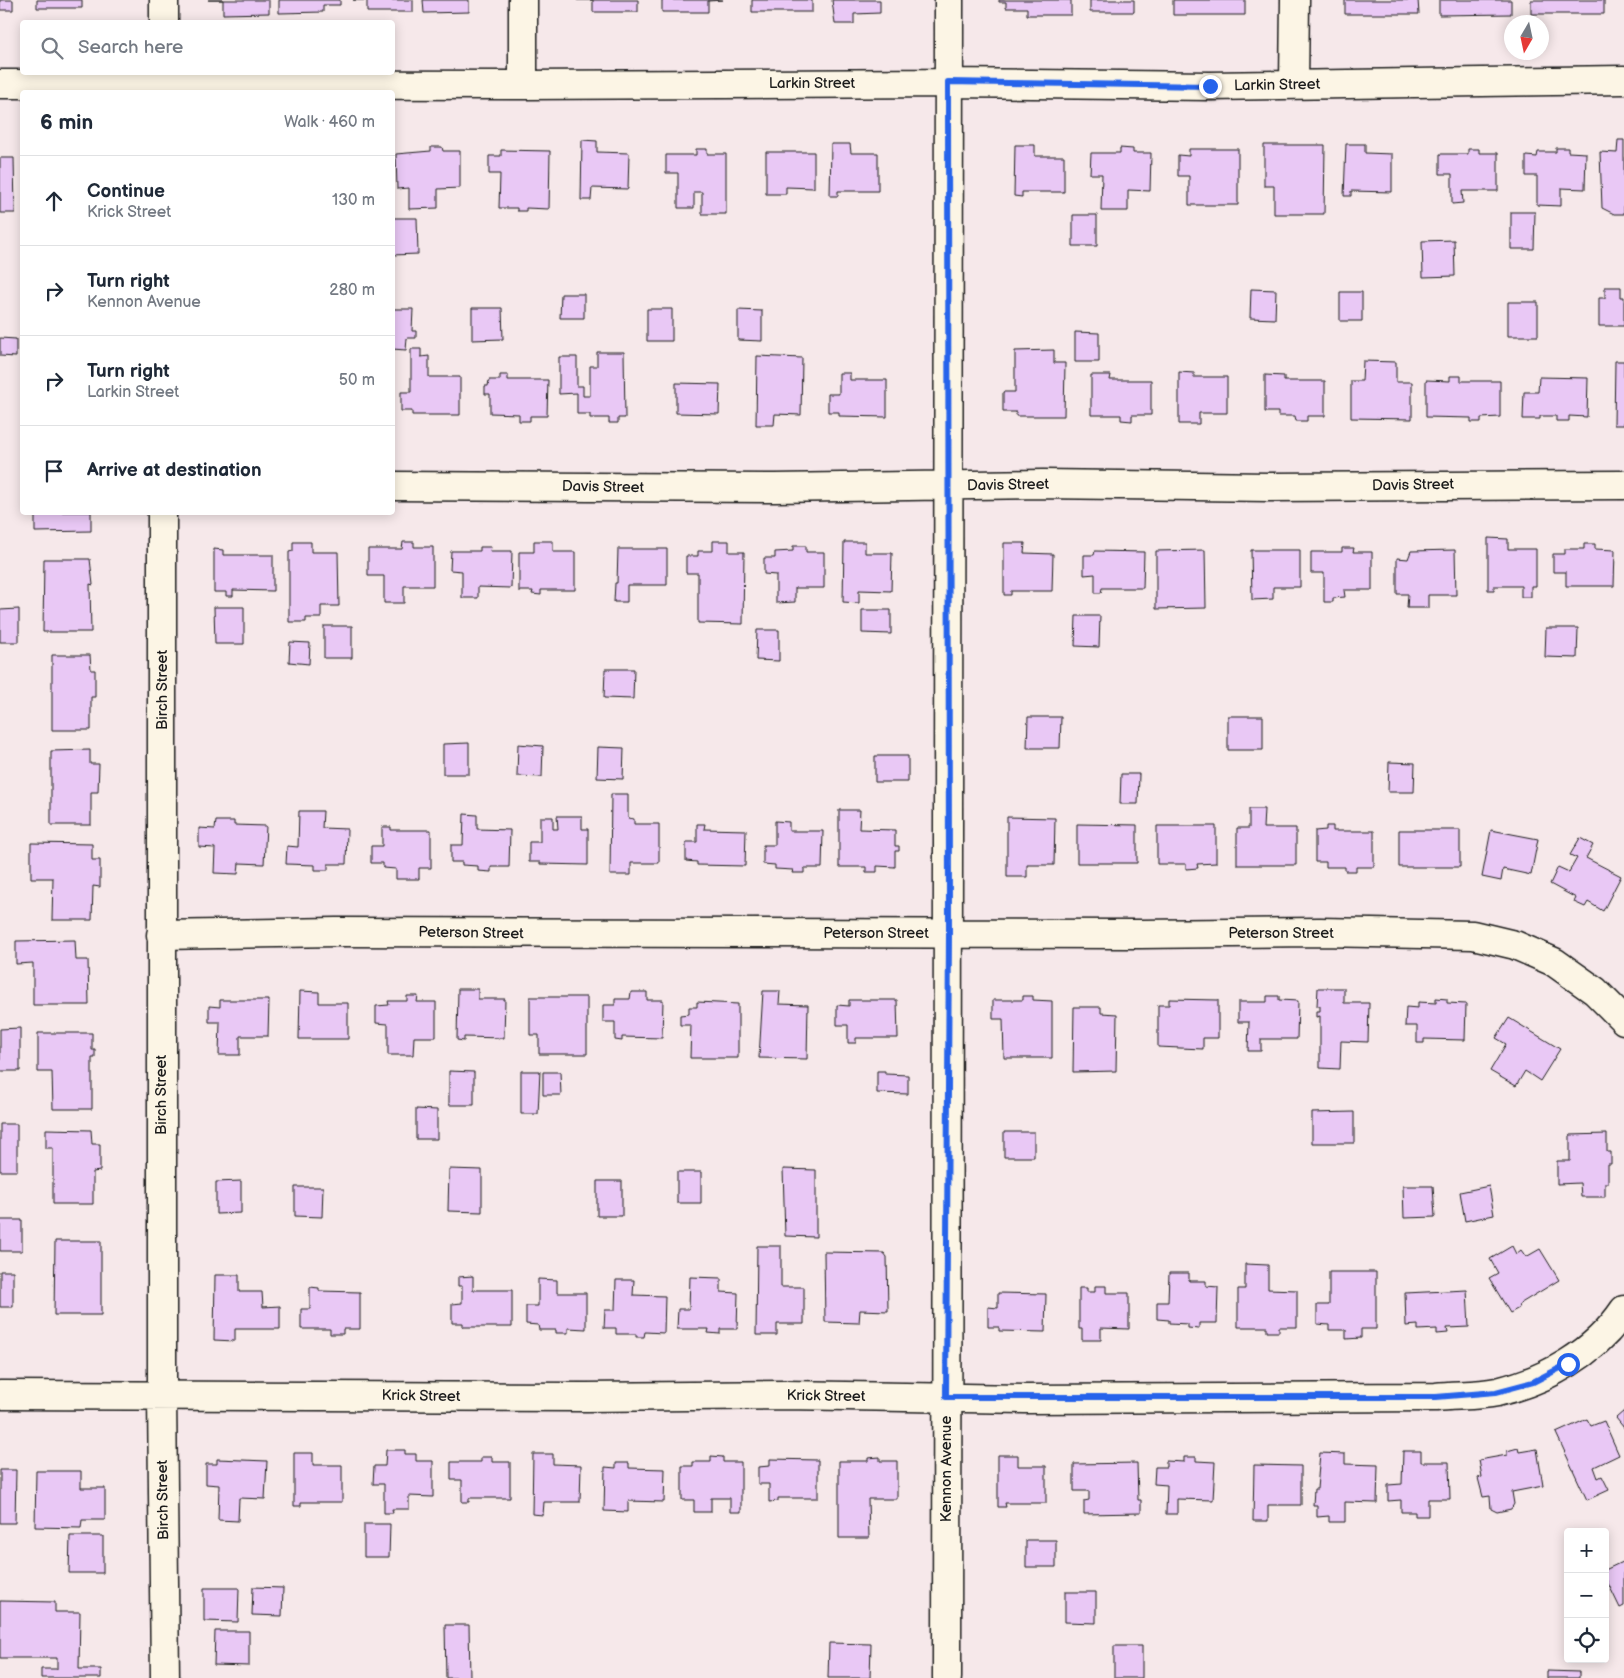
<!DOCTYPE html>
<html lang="en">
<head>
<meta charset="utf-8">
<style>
  body { margin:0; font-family:"Balsamiq Sans",sans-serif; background:#f2f2f3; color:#1f2937 }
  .controls { position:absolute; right:15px; bottom:15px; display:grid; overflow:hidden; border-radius:5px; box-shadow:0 2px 12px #0003 }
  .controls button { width:45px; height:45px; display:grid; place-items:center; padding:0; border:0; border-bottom:1px solid #e0e1e3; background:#fff; color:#1f2937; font:25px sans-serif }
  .compass { position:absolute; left:1504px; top:15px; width:45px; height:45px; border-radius:50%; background:#fff; box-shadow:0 2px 12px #0003; rotate:189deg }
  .stop { position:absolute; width:15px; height:15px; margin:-11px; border:4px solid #2563eb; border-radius:50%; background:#fff }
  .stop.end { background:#2563eb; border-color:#fff; box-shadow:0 1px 5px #0008 }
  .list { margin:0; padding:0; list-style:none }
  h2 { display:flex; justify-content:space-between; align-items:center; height:65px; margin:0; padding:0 20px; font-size:21px }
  h2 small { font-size:16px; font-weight:400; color:#747a83 }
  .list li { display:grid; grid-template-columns:32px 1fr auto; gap:15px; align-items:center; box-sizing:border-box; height:90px; padding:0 20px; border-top:1px solid #e0e1e3 }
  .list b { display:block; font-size:19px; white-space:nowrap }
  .list p { margin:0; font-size:16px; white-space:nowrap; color:#747a83 }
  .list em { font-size:16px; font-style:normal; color:#747a83 }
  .icon { flex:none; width:28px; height:28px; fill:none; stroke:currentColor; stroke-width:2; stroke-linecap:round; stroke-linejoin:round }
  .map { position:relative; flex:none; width:1624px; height:1678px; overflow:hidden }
  .search { position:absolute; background:#fff; box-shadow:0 2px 12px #0003; left:20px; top:20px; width:375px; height:55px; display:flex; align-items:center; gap:12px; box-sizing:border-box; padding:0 18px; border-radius:5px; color:#747a83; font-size:19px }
  .panel { position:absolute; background:#fff; box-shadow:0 2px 12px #0003; left:20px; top:90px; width:375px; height:425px; border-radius:5px }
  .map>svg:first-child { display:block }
  .building { fill:#e9c8f5; stroke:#1c1c1c }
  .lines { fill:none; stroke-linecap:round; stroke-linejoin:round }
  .minor-casing { stroke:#1c1c1c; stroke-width:31 }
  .minor { stroke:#fcf5e5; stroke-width:28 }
  .route { stroke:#2563eb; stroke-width:6 }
  .labels { text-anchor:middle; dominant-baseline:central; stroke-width:4; stroke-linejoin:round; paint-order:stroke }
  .street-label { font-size:15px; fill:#1c1c1c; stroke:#fcf5e5 }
</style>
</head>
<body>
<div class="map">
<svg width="1624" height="1678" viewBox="0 0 1624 1678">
  <rect width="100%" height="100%" fill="#f6e8ea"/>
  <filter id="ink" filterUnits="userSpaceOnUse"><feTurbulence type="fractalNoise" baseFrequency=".02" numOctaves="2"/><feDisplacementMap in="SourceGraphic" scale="10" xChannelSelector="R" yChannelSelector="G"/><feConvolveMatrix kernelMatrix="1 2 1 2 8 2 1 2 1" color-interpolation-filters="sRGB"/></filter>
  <g filter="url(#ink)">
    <path class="building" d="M0 0H13V10H0Z
      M37 0H82V8H37Z
      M208 0H269V13L223 14V0Z
      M279 0H340V5H323V12L279 13Z
      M353 0H413V12H367V0Z
      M423 0H469V12L424 13Z
      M577 0H638V12H593V0Z
      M662 0H723L708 1V12H662Z
      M752 0H812V12H752Z
      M832 0H880V13L854 14V24H835Z
      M999 0H1071V15H1027V8H1006V2H999Z
      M1090 0H1134V12H1090Z
      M1173 0H1245V15H1173Z
      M1345 0H1418L1419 14H1345Z
      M1439 0H1511V14L1439 15Z
      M1531 0H1604V14H1531Z
      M582 140 597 141V152L629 153 628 189 592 188 591 200H581Z
      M1618 140H1624V214H1614L1602 208 1600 152 1617 153Z
      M831 144H850L851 153H878V191H838V196H830Z
      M1346 144H1365V153L1392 154V192L1351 191V196H1344Z
      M1015 145H1035V156H1064V192H1022V197L1014 196Z
      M1264 145H1325L1324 214H1274V186H1264Z
      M431 147H442L443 151H460V188L438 189V208L409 209V188L397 189 396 154 431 151Z
      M1120 148 1133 149V153H1151L1150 191 1128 190V211H1101L1102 174H1090L1091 153H1120Z
      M1556 148H1568V152L1586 153 1585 189 1561 188V206L1537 205V176H1526V156L1537 157 1538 152H1556Z
      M696 149H707V154H726V214H702V192H694V208H678V173H666V155H696Z
      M1189 149H1238V205H1189V176H1178V155L1189 156Z
      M1468 149H1479V153H1498V191H1462L1463 203 1452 204V174H1440V154H1468Z
      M501 150 550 151 549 209 526 208V211H517V208H499L500 174H489V156H501Z
      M766 152H814V188L786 187V194H766Z
      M0 158H14L15 213H0Z
      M1511 212H1535L1534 249H1511Z
      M1073 215H1097V246H1073Z
      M392 218H417L418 254 392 255Z
      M1454 240 1455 276 1423 277 1422 241Z
      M1605 287H1621V297H1624V326H1599V298H1605Z
      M1251 289 1276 290 1275 319 1250 318Z
      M1340 292H1362V321H1340Z
      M561 294H584V318H560Z
      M1508 302H1538V336H1508Z
      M472 308H502L503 339 472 340Z
      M392 309H413L412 331H416V338H407L406 350 392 349Z
      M647 309H672V341H647Z
      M738 310 762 311V341L738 340Z
      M1075 332 1099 333V362H1075Z
      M0 338 16 339V357L0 356Z
      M411 349H421V357L429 356V377H460V415H412V411H401V392H411Z
      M1054 350V363H1065L1064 416H1016V412H1003V392H1015V351Z
      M597 352H624L625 418H618V423H609V418H590V414H577V393L559 394V357H577V386H583V396H590V366H597Z
      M757 356 802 358 801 415 775 414 774 425H756Z
      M1363 361 1396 362V382H1412V419L1351 418V381H1362Z
      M1615 361H1624V425H1614Z
      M1179 372 1194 373V377H1227V413H1199V424H1179Z
      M839 373H850V380H887V417L839 416V412H828V394H839Z
      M500 375H508V380H548L547 416H530V421H519V414L490 413V394H485V386H488L489 380H500Z
      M1091 375H1111L1110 380H1151V415H1132V421L1121 420V415H1091Z
      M1265 375 1284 376V381H1325V416H1307V421H1296L1295 416H1278V412H1265Z
      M1450 376H1461V381H1500V417L1481 418V422H1471V418L1426 417V380L1450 381Z
      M1539 377 1588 378 1587 417 1569 416V421H1556V416H1540V419H1523L1524 392H1538Z
      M676 383 720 384 719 414 676 413Z
      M35 512H91V531L35 532Z
      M1488 538 1508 539V549H1536V586H1531V597H1521V586H1494V590H1488Z
      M534 541H553V552H575V590H541V595L532 594 533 591H519V552H534Z
      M713 541H729V552H744L743 624 698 623V573H686V556H698V551H713Z
      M293 542H311V552H338L339 606H321V618H306V622H289V552L293 551Z
      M403 542H414V547H433V586H404V603H384V576H368V549H402Z
      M844 542H865V553H892L891 591 859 590V603L843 602Z
      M1004 543H1025L1024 553 1053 554 1052 591H1011V595H1004Z
      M1584 544H1595V549L1615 550 1614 586H1566V572H1553V554H1565V549H1584Z
      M793 546H806V552H824V588H795V602L776 603V575L764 574V558H775V552L793 551Z
      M480 547H491L490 551H512L511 588 478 587V598H462V571L450 570 451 551H480Z
      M1342 548H1354L1353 552H1372V590H1344L1345 597 1333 598V602H1324V573H1311V552H1342Z
      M214 549 223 550V555H273V591L233 590V596H226V592H214Z
      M618 549H667V585H627V602H614L615 583H617Z
      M1205 550 1206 608 1156 609V551Z
      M1251 550H1300V587H1273V599L1252 600Z
      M1455 550 1456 595H1428V608H1407L1408 594H1397V558L1408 559 1411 551Z
      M1095 551 1144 552 1143 588H1102L1101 593H1095V574L1084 575V555H1094Z
      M44 559H90L93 585 90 584 91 632H43Z
      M214 607H244V644H215Z
      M19 609V642H0V610Z
      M862 610H891V634L862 633Z
      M1076 616H1100L1099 647 1075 646Z
      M324 626H352V658H324Z
      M1546 628H1578L1577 658 1545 657Z
      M757 630H779V661L756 660Z
      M290 642 310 643 309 664 289 662Z
      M52 655H90L91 670H95V697H91V730H52Z
      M605 669H634L633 699 604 698Z
      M1228 716H1263V750H1228Z
      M1028 717H1061L1060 748H1027Z
      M469 743V774H443V744Z
      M518 744 543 746 542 777 517 776Z
      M598 747 624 748 623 779 597 778Z
      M90 750V764H99L98 792H91V825H51V751Z
      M875 756H908V782H875Z
      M1389 762 1415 763 1414 792H1388Z
      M1121 774H1139L1138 804H1120Z
      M611 794H628V818L634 819V824H659V863H631V875H610Z
      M1249 809H1264L1263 828H1296V865H1237V828H1249Z
      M839 810H860L859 829 895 830V846H899V851H895V867L877 866V872H866V867H839Z
      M299 811H323L322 828 347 829 346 864H328V870H315V865L286 864 287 846 298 847Z
      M464 814 477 815V829L510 830 509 867H491V872L478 871V866L462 865V862H451V845H463Z
      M557 816H582V829H588V865L540 864V862H529V842H540V817H553V829H558Z
      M1007 817 1055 818 1054 865H1027V877H1007Z
      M216 821H234V825L266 826 264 864 239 863 238 874 214 873 215 848 199 847V828L215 829Z
      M775 821 789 822V831H823L822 868H804V873H792L793 870 775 869V865L763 864V845H775Z
      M697 824H705L704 829 746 830 745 866 697 865V862L686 861V842H697Z
      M1077 824 1137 825V863H1077Z
      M1157 826H1216V863L1197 864 1198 868 1186 869V864H1157Z
      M1326 826H1333V831H1374V867H1356V871H1345V867H1326V862H1315V831L1326 830Z
      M382 827H391V830H431V868H419V879H396V869L383 868V863H371V846H382Z
      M1399 830H1460V867H1399Z
      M1491 830 1538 839 1531 875 1503 869 1501 881 1482 877Z
      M1580 838 1593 845 1586 858 1621 876 1603 911 1588 902 1585 907 1574 902 1576 898 1550 884 1558 867 1569 872 1577 858 1570 855Z
      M31 843 92 844V860H100V887L93 886 92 920H52L53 878H31Z
      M75 940 76 960H88L89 1005H33V963L16 964V941Z
      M1318 988H1344V1003H1369L1368 1042 1341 1041 1340 1069 1320 1068V1016L1316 1017V1011H1320V1006H1317Z
      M458 989H478V999H505L504 1038 464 1037V1041L457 1040Z
      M300 991 319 992V1003H348V1039H299Z
      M763 991H780L779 1004 808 1005 807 1059 759 1058Z
      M631 992H647V1000H663L662 1038 622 1037V1041L615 1040V1022H603V1005H615V999H630Z
      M407 996H418L417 1002H436V1037H414L413 1055H388V1024L376 1023V1006L389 1005 388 1001H407Z
      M1023 996H1033V1000L1052 1001V1058H1004L1003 1019H993V1000H1023Z
      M1267 996H1279V1000L1298 1001 1297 1039H1261V1051H1248L1249 1022H1238V1002H1267Z
      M530 997H587V1054H539V1035H530Z
      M1436 998 1447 999V1003L1466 1004 1465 1040 1424 1039V1043H1417V1026H1405L1406 1007 1418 1008V1002L1436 1003Z
      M1169 999 1218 1000V1038H1203V1049L1158 1047V1005H1169Z
      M220 1000H269L268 1036H240V1055H219L220 1022H209V1006L220 1007Z
      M849 1000H897L898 1038H856V1043H848V1025H837V1005L849 1006Z
      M697 1002 738 1004V1058H690L691 1025H680V1015L689 1014V1007H697Z
      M1074 1007H1101V1013L1117 1014 1116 1071 1073 1072Z
      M1509 1018 1560 1049 1540 1081 1525 1071 1516 1086 1490 1071 1506 1044 1496 1038Z
      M20 1028V1071H0V1029Z
      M38 1033H92V1050H95V1058H92V1109H53L52 1072H38Z
      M449 1071 474 1072V1105H449Z
      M521 1071H540L538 1114H521Z
      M877 1071H885V1074L908 1075V1094L877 1093Z
      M543 1072H560L561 1095H543Z
      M416 1109 437 1110V1139H416Z
      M1354 1112V1143H1312V1113Z
      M0 1124H17V1171H0Z
      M46 1129 91 1130 92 1144H100V1171L93 1172V1204H53V1148H46Z
      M1004 1132H1034V1157H1004Z
      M1607 1134V1152H1611V1164H1608V1183H1605V1197H1581L1580 1183 1557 1184V1161H1570V1135Z
      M449 1169 482 1170V1212L448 1211Z
      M783 1169 816 1170V1237L785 1236Z
      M677 1172H701V1203H677Z
      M241 1181V1213L216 1214V1182Z
      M597 1181H622V1216H597Z
      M1403 1186H1433L1435 1217 1404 1218Z
      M1489 1186 1494 1215 1465 1221 1460 1192Z
      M295 1187H323L322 1217 295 1216Z
      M0 1220H22V1251H0Z
      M55 1241H101V1315H54Z
      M757 1246H781V1287H804V1324H777V1335H756Z
      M1512 1246 1516 1254 1521 1250 1526 1257 1540 1249 1559 1280 1518 1305 1519 1308 1510 1313 1489 1278 1498 1273 1490 1259Z
      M824 1252 884 1253 887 1257 888 1311 860 1310 859 1323 825 1322Z
      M1245 1264 1268 1265V1289L1297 1290V1327H1279V1332H1267V1327H1238V1289H1245Z
      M0 1271H13V1307H0Z
      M1329 1272H1376V1329H1361V1338L1346 1339V1330H1329V1325L1317 1324V1305H1329Z
      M1169 1273H1189V1281H1206V1286L1218 1287 1217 1323H1199V1329L1188 1328V1324L1169 1323V1320L1157 1319V1302H1168Z
      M215 1275H239V1292H262L263 1307 280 1306V1329H235V1341L214 1340Z
      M473 1276V1290H512V1327H463V1323H452V1304L462 1303V1286H458V1277Z
      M690 1277 721 1278V1292L738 1293 737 1329H720V1334L708 1333 709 1329H677L678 1309H689Z
      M538 1279 557 1280V1293H586V1329L568 1328V1333H556V1330H539L538 1325 526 1324V1306H538Z
      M616 1280H634L633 1295 665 1296 664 1333 645 1332 644 1337H636V1334H616V1328H604L605 1310H615Z
      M1095 1286H1106V1293H1129V1329L1101 1328V1340H1082V1329H1079V1288H1087V1292H1095Z
      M310 1287 319 1288V1291L360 1292V1329H343V1334H330V1329H301V1309H310Z
      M1467 1290 1469 1327 1447 1328 1448 1333 1437 1334V1329L1418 1330V1325L1406 1326 1405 1293Z
      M998 1293 1046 1294 1045 1332 999 1331V1327H988V1307L998 1308Z
      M1624 1411V1428L1616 1418Z
      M1587 1419 1591 1426 1604 1421 1619 1455 1594 1467 1598 1478 1602 1476 1609 1490 1587 1500 1556 1433Z
      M1518 1448 1519 1452 1537 1449 1543 1486 1512 1492 1514 1504 1511 1509 1497 1512 1491 1509 1490 1496 1483 1497 1478 1478 1482 1477 1479 1460 1507 1455V1451Z
      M386 1450H405V1454H416V1461H433V1497L409 1496V1509H392L393 1513H384V1484H373L374 1466H385Z
      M1403 1451H1421V1462H1449L1450 1499H1428V1516H1415V1512H1401V1500L1388 1501V1485L1402 1484Z
      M294 1453H313V1465H342V1502H301V1506H294Z
      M1320 1453 1345 1454V1464L1378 1465 1377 1503 1345 1502V1522H1329V1516L1317 1517V1505H1313L1314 1489H1317Z
      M533 1454H553V1464L581 1465 580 1502H544L543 1515 532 1514Z
      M998 1455H1018V1466H1046V1503H1005L1006 1507H998Z
      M711 1456 723 1457V1462H741V1512H730V1498H711V1512H694V1500H682V1466H693V1462H711Z
      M481 1457H492V1462H510V1498H469V1502H462V1480H451V1462H481Z
      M880 1457V1461H897V1499H868L869 1538H839V1461H868V1458Z
      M1184 1457H1196V1461L1215 1462 1213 1500 1177 1499V1514H1166L1167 1485 1154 1484 1155 1467H1166V1461L1184 1462Z
      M217 1459 267 1461 265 1499 239 1498 238 1521 218 1520 219 1485 206 1484V1464H217Z
      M770 1459 818 1460V1498H778V1501L769 1502V1484H758V1467L770 1466Z
      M616 1463H629V1468L665 1469 664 1502 628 1501V1512L604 1511 605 1467 616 1468Z
      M1137 1463 1138 1500H1141V1513L1084 1514V1501L1089 1500V1491H1074V1464Z
      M1254 1465 1301 1466V1505H1268V1521H1253Z
      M0 1470H16L15 1523H0Z
      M36 1471H81V1488H105V1520H82L81 1528 35 1527Z
      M364 1524H390L389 1557H364Z
      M70 1536H103V1573H69Z
      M1026 1540H1056V1567H1026Z
      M1624 1561V1606L1620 1608 1605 1577V1570Z
      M253 1587 283 1588 282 1616 252 1615Z
      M204 1588H239L238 1622 204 1621Z
      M1065 1592H1096V1623L1065 1622Z
      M0 1601 55 1602V1612H80L79 1669H101V1678H41V1669H57V1658H0Z
      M445 1625H469L470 1678H446Z
      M215 1631H249V1666L214 1665Z
      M829 1643 871 1644 870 1678H828Z
      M1114 1646H1142V1678H1114Z
      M1547 1671 1579 1672V1678H1547Z"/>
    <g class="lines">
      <defs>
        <path id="minor" d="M164 22V0
          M0 84 523 85 948 83 1210 86 1624 80
          M1294 84 1295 0
          M523 85V0
          M392 486 775 488 1043 484 1269 487 1624 485
          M162 512V1396L165 1678
          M161 935 336 932 1140 934 1320 932 1473 935 1515 945 1554 962 1595 991 1624 1020
          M0 1395 586 1397 786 1395 1025 1399 1436 1397C1456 1395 1478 1396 1497 1392 1547 1380 1595 1353 1624 1310
          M947 1678 949 0"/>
      </defs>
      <use href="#minor" class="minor-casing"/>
      <use href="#minor" class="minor"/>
    </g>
  </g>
  <g class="lines" filter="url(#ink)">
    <path class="route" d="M1210 86 948 82 949 932 946 1397H1436L1496 1392 1533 1382 1568 1364"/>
  </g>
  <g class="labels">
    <g class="street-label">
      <text x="812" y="83">Larkin Street</text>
      <text transform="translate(1277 85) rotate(-1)">Larkin Street</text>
      <text transform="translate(1008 485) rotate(-1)">Davis Street</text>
      <text transform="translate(1413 485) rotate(-1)">Davis Street</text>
      <text transform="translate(603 487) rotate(1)">Davis Street</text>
      <text transform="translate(162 690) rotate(-90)">Birch Street</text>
      <text transform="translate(471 933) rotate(1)">Peterson Street</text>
      <text x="876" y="933">Peterson Street</text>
      <text x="1281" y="933">Peterson Street</text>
      <text transform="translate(161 1095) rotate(-90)">Birch Street</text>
      <text transform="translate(421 1396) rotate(1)">Krick Street</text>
      <text transform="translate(826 1396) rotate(1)">Krick Street</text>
      <text transform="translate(946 1469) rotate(-90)">Kennon Avenue</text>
      <text transform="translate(163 1500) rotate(-91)">Birch Street</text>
    </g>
  </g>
</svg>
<div class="controls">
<button>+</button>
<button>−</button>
<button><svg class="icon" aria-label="locate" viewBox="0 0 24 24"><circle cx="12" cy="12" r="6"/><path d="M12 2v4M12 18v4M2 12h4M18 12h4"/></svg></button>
</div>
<svg class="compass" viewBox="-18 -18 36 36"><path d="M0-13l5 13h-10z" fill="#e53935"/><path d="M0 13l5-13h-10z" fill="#747a83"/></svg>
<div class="stop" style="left:1568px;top:1364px"></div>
<div class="stop end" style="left:1210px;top:86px"></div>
<div class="search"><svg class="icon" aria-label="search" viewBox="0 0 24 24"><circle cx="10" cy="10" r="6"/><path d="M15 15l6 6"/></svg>Search here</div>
<section class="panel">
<h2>6 min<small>Walk · 460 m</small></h2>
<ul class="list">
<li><svg class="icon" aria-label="ahead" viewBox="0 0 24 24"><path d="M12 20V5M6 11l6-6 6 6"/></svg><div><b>Continue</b><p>Krick Street</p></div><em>130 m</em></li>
<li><svg class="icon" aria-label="right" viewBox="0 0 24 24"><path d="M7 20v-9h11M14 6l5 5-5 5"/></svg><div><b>Turn right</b><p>Kennon Avenue</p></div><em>280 m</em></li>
<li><svg class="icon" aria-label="right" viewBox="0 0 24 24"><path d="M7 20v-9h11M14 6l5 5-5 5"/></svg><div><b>Turn right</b><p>Larkin Street</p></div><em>50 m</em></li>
<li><svg class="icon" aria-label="arrive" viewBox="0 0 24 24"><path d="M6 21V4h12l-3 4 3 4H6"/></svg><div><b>Arrive at destination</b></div></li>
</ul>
</section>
</div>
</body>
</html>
